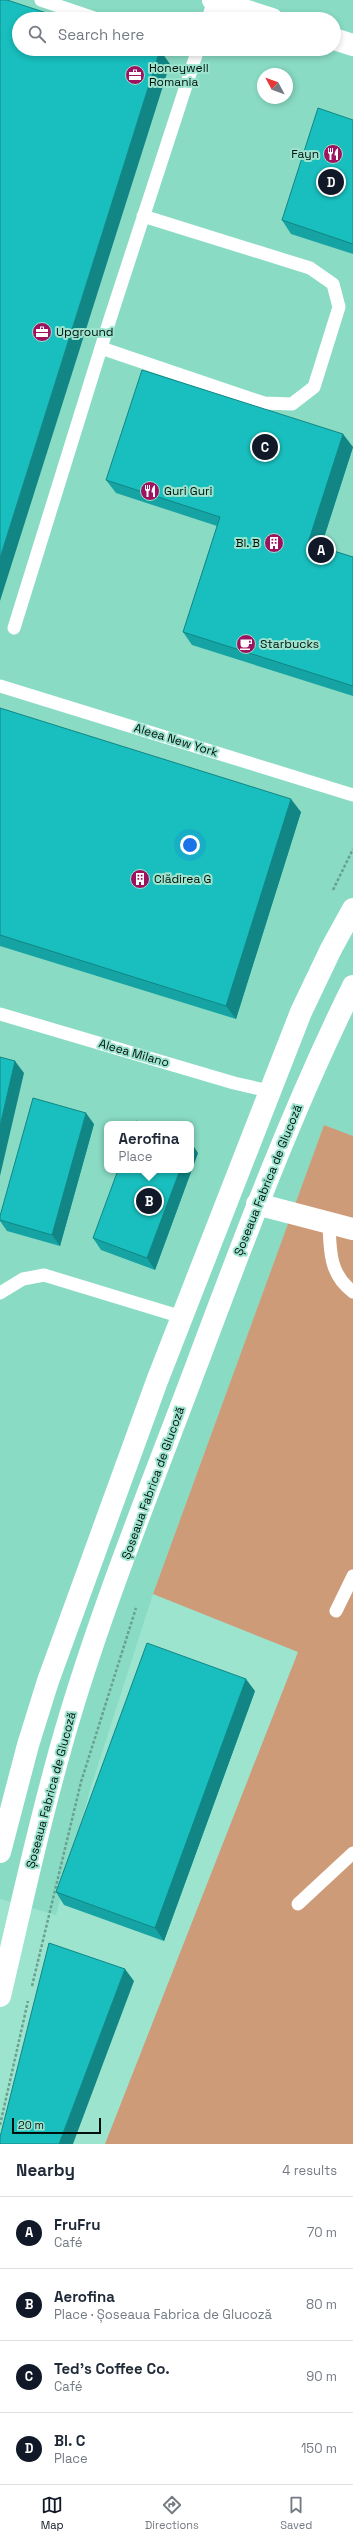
<!DOCTYPE html>
<html lang="en">
<head>
<meta charset="utf-8">
<style>
  body { margin:0; font-family:"Space Grotesk",sans-serif; background:#f6f6f7; color:#1f2937 }
  .compass { position:absolute; left:257px; top:68px; width:36px; height:36px; border-radius:50%; background:#fff; box-shadow:0 2px 6px #0003; rotate:311deg }
  .scale { position:absolute; left:12px; bottom:10px; width:89px; box-sizing:border-box; padding-left:4px; border:2px solid #00110c; border-top:0; font-size:11px; line-height:14px; white-space:nowrap; color:#00110c; -webkit-text-stroke:3px #9de4cf; paint-order:stroke }
  .you { position:absolute; left:190px; top:845px; width:14px; height:14px; margin:-10px; border:3px solid #fff; border-radius:50%; background:#1a73e8; box-shadow:0 0 0 6px #1a73e833 }
  .badge { display:grid; place-items:center; width:26px; height:26px; border-radius:50%; background:#111827; color:#fff; font-size:13px; font-weight:700 }
  .pin { position:absolute; translate:-50% -50%; border:2px solid #fff; box-shadow:0 1px 4px #0006 }
  .popup { position:absolute; left:104px; top:1121px; width:90px; height:52px; box-sizing:border-box; display:grid; place-content:center; border-radius:8px; background:#fff; filter:drop-shadow(0 1px 3px #0005); font-size:13px; white-space:nowrap; color:#747a83 }
  .popup b { font-size:15px; color:#1f2937 }
  .popup::after { content:''; position:absolute; left:50%; top:100%; margin-left:-8px; border:8px solid transparent; border-top-color:#fff }
  .list { margin:0; padding:0; list-style:none }
  h2 { display:flex; justify-content:space-between; align-items:center; height:52px; margin:0; padding:0 16px; font-size:17px }
  h2 small { font-size:13px; font-weight:400; color:#747a83 }
  .list li { display:grid; grid-template-columns:26px 1fr auto; gap:12px; align-items:center; box-sizing:border-box; height:72px; padding:0 16px; border-top:1px solid #e0e1e3 }
  .list b { display:block; font-size:15px; white-space:nowrap }
  .list p { margin:0; font-size:13px; white-space:nowrap; color:#747a83 }
  .list em { font-size:13px; font-style:normal; color:#747a83 }
  .icon { flex:none; width:22px; height:22px; fill:none; stroke:currentColor; stroke-width:2; stroke-linecap:round; stroke-linejoin:round }
  .map { position:relative; flex:none; width:353px; height:2144px; overflow:hidden }
  .search { position:absolute; background:#fff; box-shadow:0 2px 6px #0003; left:12px; right:12px; top:12px; height:44px; display:flex; align-items:center; gap:10px; box-sizing:border-box; padding:0 14px; border-radius:22px; color:#747a83; font-size:15px }
  .sheet { height:340px; background:#fff }
  nav { display:flex; justify-content:space-around; align-items:center; box-sizing:border-box; height:56px; border-top:1px solid #e0e1e3; background:#fff; font-size:11px; color:#747a83 }
  nav a { display:grid; justify-items:center; gap:2px }
  nav .on { color:#111827 }
  .map>svg:first-child { display:block }
  .built { fill:#89dbc4; fill-rule:evenodd }
  .green { fill:#ce9b79 }
  .lines { fill:none; stroke-linecap:round; stroke-linejoin:round }
  .path { stroke:#6aa090; stroke-width:2.5; stroke-dasharray:3 2; stroke-linecap:butt }
  .lane { stroke:#fff; stroke-width:13 }
  .street { stroke:#fff; stroke-width:22 }
  .secondary { stroke:#fff; stroke-width:22 }
  .primary { stroke:#fff; stroke-width:22 }
  .wall { fill:#15a4a3 }
  .shaded-wall { fill:#118685 }
  .building { fill:#18bfbe; stroke:#118685 }
  .labels { text-anchor:middle; dominant-baseline:central; stroke-width:4; stroke-linejoin:round; paint-order:stroke }
  .poi-label { font-size:12px; fill:#00110c; stroke:#9de4cf; text-anchor:start }
  .street-label { font-size:12px; fill:#00110c; stroke:#9de4cf }
</style>
</head>
<body>
<div class="map">
<svg width="353" height="2144" viewBox="0 0 353 2144">
  <rect width="100%" height="100%" fill="#9de4cf"/>
  <path class="built" d="M0 0H353V1136L324 1125 153 1594 90 1790 56 1915 0 1899ZM19 19H334V49H19ZM263 74H287V98H263ZM107 1124H191V1170H107Z"/>
  <path class="green" d="M324 1125 353 1136V2144H105L298 1652 153 1594Z"/>
  <g class="lines">
    <path class="path" d="M333 890 353 849
      M32 1986 81 1782 136 1608
      M0 2125 28 2001"/>
    <path class="lane" d="M41 0 97 19
      M208 19 214 0
      M101 348 264 403 292 404 314 387 339 307 333 284 310 268 143 216
      M14 628 110 319 198 49
      M0 686 353 795
      M0 1014 234 1083 269 1091
      M329 1223C330 1250 329 1274 353 1292
      M0 1293 23 1279 44 1275 182 1317
      M336 1611 353 1576
      M298 1904 353 1853"/>
    <path class="street" d="M257 1204 353 1229"/>
    <path class="secondary" d="M213 0 272 19
      M334 39 353 45"/>
    <path class="primary" d="M0 1852 28 1745 48 1681 157 1381 301 1012 331 949 353 909
      M0 1996C22 1903 42 1810 69 1719 105 1599 153 1481 197 1364 245 1236 292 1110 353 986"/>
  </g>
  <path class="wall" d="M353 120V254L291 234 282 220Z
    M353 447 321 547 353 557V696L192 645 183 632 217 526 116 493 106 480Z
    M0 708 301 812 236 1019 0 946Z
    M94 1124 60 1246 7 1231 0 1221V1216Z
    M198 1153 155 1270 101 1250 93 1238Z
    M255 1691 164 1941 64 1905 56 1892Z"/>
  <path class="shaded-wall" d="M160 50 170 64 0 601V558Z
    M343 434 353 447 318 556 308 543Z
    M291 799 301 812 236 1019 226 1006Z
    M15 1061 24 1073 0 1176V1126Z
    M86 1113 94 1124 60 1246 52 1235Z
    M191 1142 198 1153 155 1270 147 1258 180 1170H191Z
    M246 1679 255 1691 164 1941 155 1928Z
    M125 1969 134 1981 73 2144H59Z"/>
  <path class="building" d="M0 0H7L65 19H19V49H157L160 50 0 558Z
    M318 108 353 120V244L282 220Z
    M142 370 343 434 308 543 353 557V686L183 632 220 517 106 480Z
    M0 708 291 799 226 1006 0 935Z
    M0 1057 15 1061 0 1126Z
    M33 1098 86 1113 52 1235 0 1220V1216Z
    M136 1121 143 1124H135Z
    M118 1170H180L147 1258 93 1238Z
    M147 1643 246 1679 155 1928 56 1892Z
    M49 1943 125 1969 59 2144H0V2137Z"/>
  <defs>
    <symbol id="office-disc" viewBox="-11 -11 22 22"><circle r="9.5" fill="#9e135f" stroke="#9de4cf"/><path d="M-6-3h4V-5.5h4V-3h4V5H-6ZM-1-4.5V-3h2v-1.5ZM-6 0V1H6V0Z" fill="#fff"/></symbol>
    <symbol id="restaurant-disc" viewBox="-11 -11 22 22"><circle r="9.5" fill="#9e135f" stroke="#9de4cf"/><path d="M-5-6h1v4h1v-4h1v4h1v-4h1v5L-1.5 .5V6h-2V.5L-5-1ZM5-6V6H3V1.5H1.5Q1.5-4 5-6Z" fill="#fff"/></symbol>
    <symbol id="building-disc" viewBox="-11 -11 22 22"><circle r="9.5" fill="#9e135f" stroke="#9de4cf"/><path d="M-4-6H4V6H1V3H-1V6H-4ZM-2.5-4.3h1.7v1.8h-1.7ZM.8-4.3h1.7v1.8H.8ZM-2.5-1h1.7V.8h-1.7ZM.8-1h1.7V.8H.8Z" fill="#fff"/></symbol>
    <symbol id="cafe-disc" viewBox="-11 -11 22 22"><circle r="9.5" fill="#9e135f" stroke="#9de4cf"/><path d="M-5.5-4.5H6V0H3Q3 3.5 0 3.5H-2.5Q-5.5 3.5-5.5 0ZM3-3.2v2h1.7v-2ZM-6 4.5H4V6H-6Z" fill="#fff"/></symbol>
  </defs>
  <g fill-rule="evenodd">
    <use href="#office-disc" x="124" y="64" width="22" height="22"/>
    <use href="#restaurant-disc" x="322" y="143" width="22" height="22"/>
    <use href="#office-disc" x="31" y="321" width="22" height="22"/>
    <use href="#restaurant-disc" x="139" y="480" width="22" height="22"/>
    <use href="#building-disc" x="263" y="532" width="22" height="22"/>
    <use href="#cafe-disc" x="235" y="633" width="22" height="22"/>
    <use href="#building-disc" x="129" y="868" width="22" height="22"/>
  </g>
  <g class="labels">
    <g class="poi-label">
      <text x="149" y="68">Honeywell<tspan x="149" dy="14">Romania</tspan></text>
      <text x="319" y="154" text-anchor="end">Fayn</text>
      <text x="56" y="332">Upground</text>
      <text x="164" y="491">Guri Guri</text>
      <text x="260" y="543" text-anchor="end">Bl. B</text>
      <text x="260" y="644">Starbucks</text>
      <text x="154" y="879">Clădirea G</text>
    </g>
    <g class="street-label">
      <text transform="translate(176 740) rotate(17)">Aleea New York</text>
      <text transform="translate(134 1053) rotate(16)">Aleea Milano</text>
      <text transform="translate(268 1180) rotate(-68)">Șoseaua Fabrica de Glucoză</text>
      <text transform="translate(153 1483) rotate(-70)">Șoseaua Fabrica de Glucoză</text>
      <text transform="translate(51 1790) rotate(-75)">Șoseaua Fabrica de Glucoză</text>
    </g>
  </g>
</svg>
<svg class="compass" viewBox="-18 -18 36 36"><path d="M0-13l5 13h-10z" fill="#e53935"/><path d="M0 13l5-13h-10z" fill="#747a83"/></svg>
<div class="scale">20 m</div>
<div class="you"></div>
<div class="pin badge" style="left:321px;top:550px">A</div>
<div class="pin badge" style="left:149px;top:1201px">B</div>
<div class="popup"><b>Aerofina</b>Place</div>
<div class="pin badge" style="left:265px;top:447px">C</div>
<div class="pin badge" style="left:331px;top:182px">D</div>
<div class="search"><svg class="icon" aria-label="search" viewBox="0 0 24 24"><circle cx="10" cy="10" r="6"/><path d="M15 15l6 6"/></svg>Search here</div>
</div>
<section class="sheet">
<h2>Nearby<small>4 results</small></h2>
<ul class="list">
<li><span class="badge">A</span><div><b>FruFru</b><p>Café</p></div><em>70 m</em></li>
<li><span class="badge">B</span><div><b>Aerofina</b><p>Place · Șoseaua Fabrica de Glucoză</p></div><em>80 m</em></li>
<li><span class="badge">C</span><div><b>Ted's Coffee Co.</b><p>Café</p></div><em>90 m</em></li>
<li><span class="badge">D</span><div><b>Bl. C</b><p>Place</p></div><em>150 m</em></li>
</ul>
</section>
<nav>
<a class="on"><svg class="icon" aria-label="map" viewBox="0 0 24 24"><path d="M3 6l6-2 6 2 6-2v14l-6 2-6-2-6 2zM9 4v14M15 6v14"/></svg>Map</a>
<a><svg class="icon" aria-label="directions" viewBox="0 0 24 24"><path d="M12 3l9 9-9 9-9-9zM9 14v-3h6M13 9l2 2-2 2"/></svg>Directions</a>
<a><svg class="icon" aria-label="saved" viewBox="0 0 24 24"><path d="M7 4h10v16l-5-4-5 4z"/></svg>Saved</a>
</nav>
</body>
</html>
